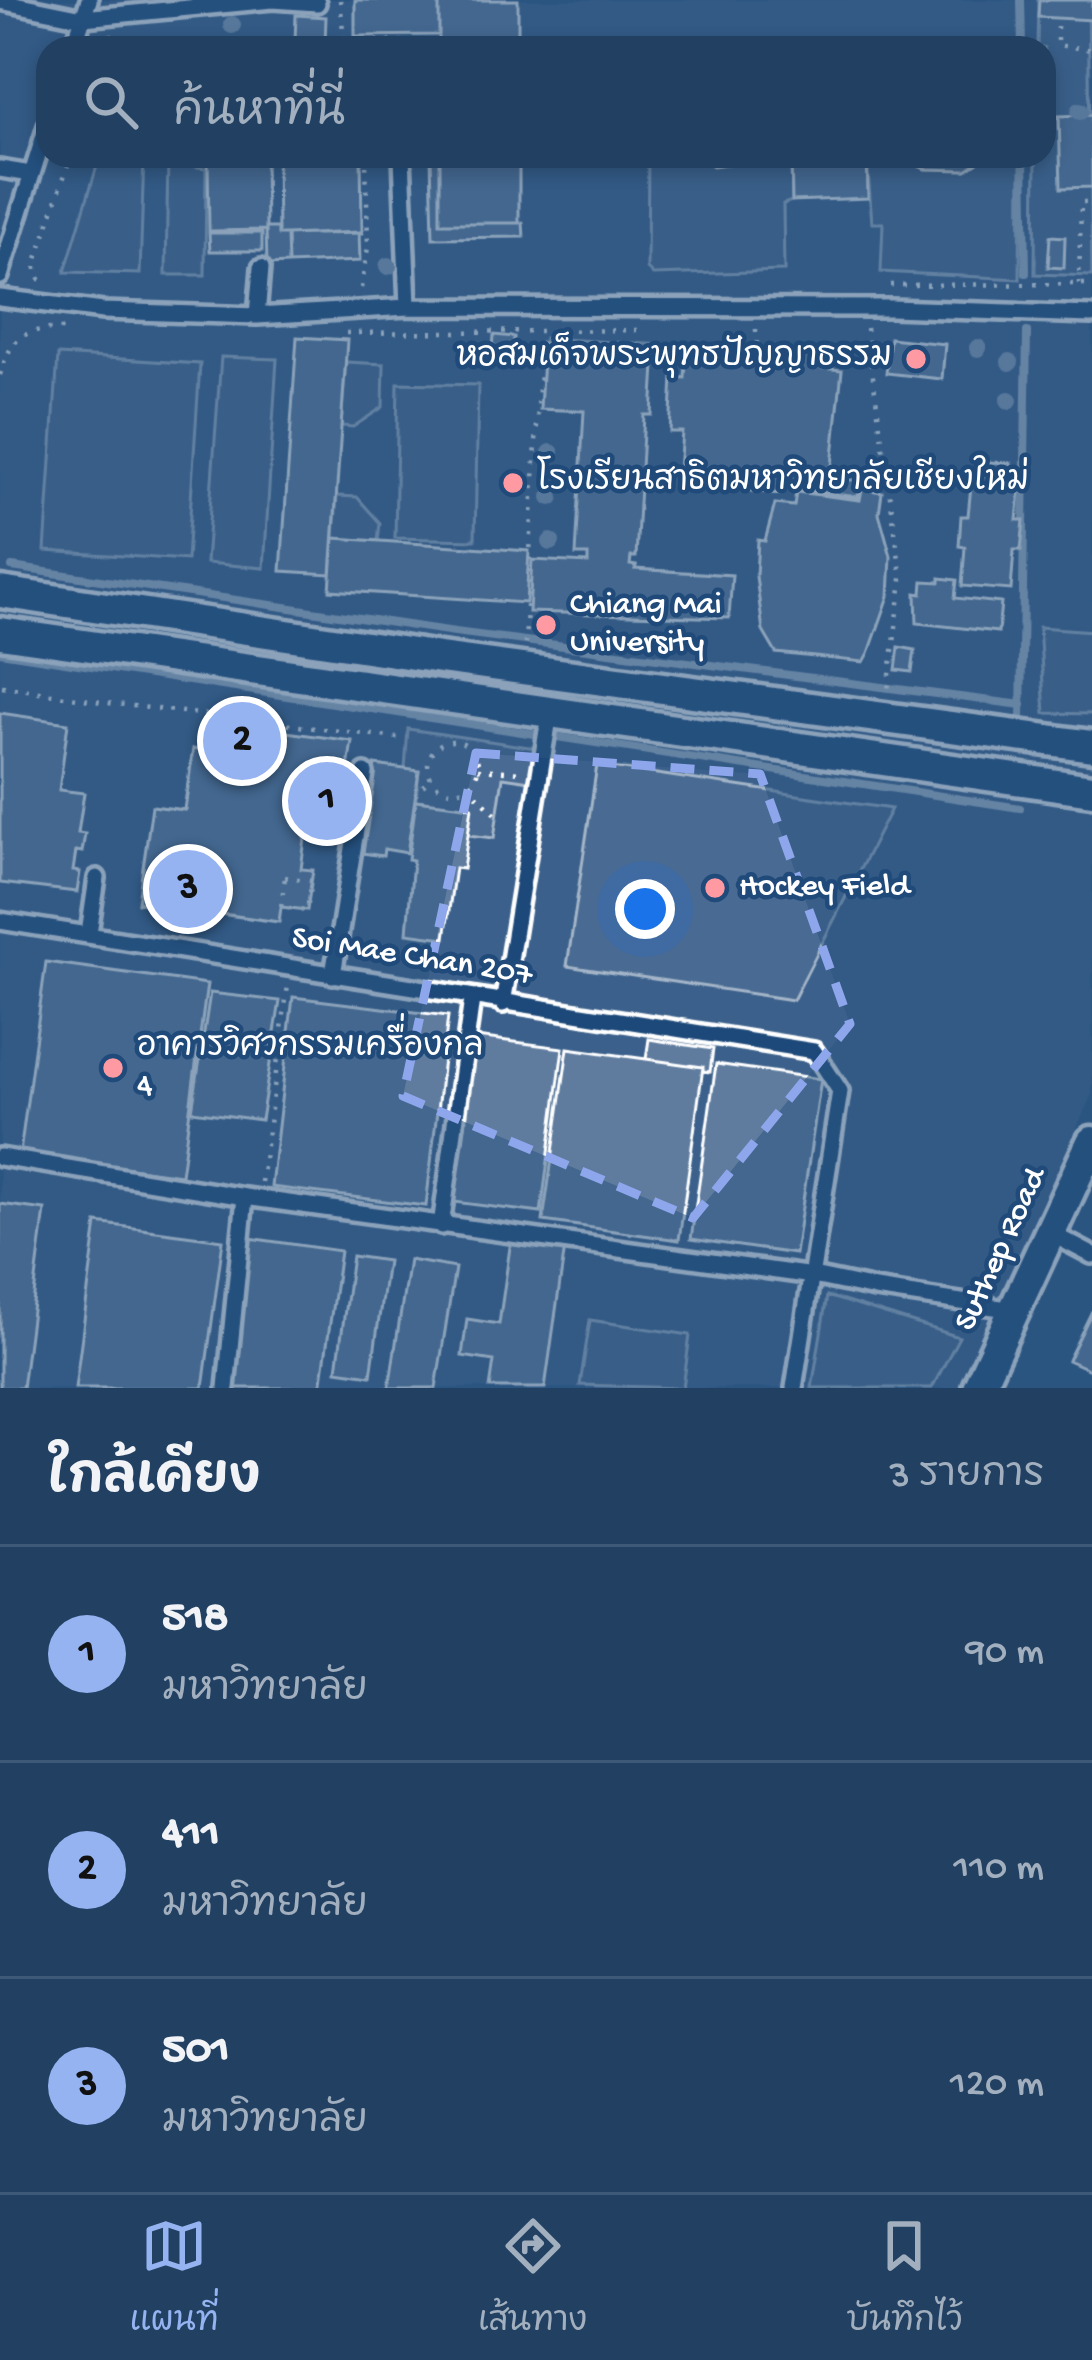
<!DOCTYPE html>
<html lang="th">
<head>
<meta charset="utf-8">
<style>
  body { margin:0; font-family:"Gochi Hand","Playpen Sans Thai",sans-serif; background:#294768; color:#f1f3f6 }
  .you { position:absolute; left:645px; top:909px; width:42px; height:42px; margin:-30px; border:9px solid #fff; border-radius:50%; background:#1a73e8; box-shadow:0 0 0 18px #1a73e833 }
  .badge { display:grid; place-items:center; width:78px; height:78px; border-radius:50%; background:#95b2f1; color:#111; font-size:39px; font-weight:700 }
  .pin { position:absolute; translate:-50% -50%; border:6px solid #fff; box-shadow:0 3px 12px #0006 }
  .list { margin:0; padding:0; list-style:none }
  h2 { display:flex; justify-content:space-between; align-items:center; height:156px; margin:0; padding:0 48px; font-size:51px }
  h2 small { font-size:39px; font-weight:400; color:#a2afbe }
  .list li { display:grid; grid-template-columns:78px 1fr auto; gap:36px; align-items:center; box-sizing:border-box; height:216px; padding:0 48px; border-top:3px solid #3e5977 }
  .list b { display:block; font-size:45px; white-space:nowrap }
  .list p { margin:0; font-size:39px; white-space:nowrap; color:#a2afbe }
  .list em { font-size:39px; font-style:normal; color:#a2afbe }
  .icon { flex:none; width:66px; height:66px; fill:none; stroke:currentColor; stroke-width:2; stroke-linecap:round; stroke-linejoin:round }
  .map { position:relative; flex:none; width:1092px; height:1388px; overflow:hidden }
  .search { position:absolute; background:#214062; box-shadow:0 6px 18px #0003; left:36px; right:36px; top:36px; height:132px; display:flex; align-items:center; gap:30px; box-sizing:border-box; padding:0 42px; border-radius:36px; color:#a2afbe; font-size:45px }
  .sheet { height:804px; background:#214062 }
  nav { display:flex; justify-content:space-around; align-items:center; box-sizing:border-box; height:168px; border-top:3px solid #3e5977; background:#214062; font-size:33px; color:#a2afbe }
  nav a { display:grid; justify-items:center; gap:6px }
  nav .on { color:#95b2f1 }
  .map>svg:first-child { display:block }
  .built { fill:#3b618b; fill-rule:evenodd }
  .green { fill:#486b92; stroke:#a4b5c8; stroke-width:3 }
  .lines { fill:none; stroke-linecap:round; stroke-linejoin:round }
  .stream { stroke:#acbcce; stroke-width:8 }
  .building { fill:#5e7c9f; stroke:#fff; stroke-width:3 }
  .lane-casing { stroke:#fff; stroke-width:24 }
  .street-casing { stroke:#fff; stroke-width:39 }
  .path { stroke:#fff; stroke-width:4.5; stroke-dasharray:3 9; stroke-linecap:butt }
  .lane { stroke:#1f4a7a; stroke-width:15 }
  .street { stroke:#1f4a7a; stroke-width:30 }
  .tree { fill:#8ca2bb }
  .marked { fill:none; stroke:#8ea6ec; stroke-width:9; stroke-dasharray:24 15; stroke-linejoin:round }
  .poi-dot { fill:#ff9aa2; stroke:#1f4a7a; stroke-width:4.5 }
  .labels { text-anchor:middle; dominant-baseline:central; stroke-width:9; stroke-linejoin:round; paint-order:stroke }
  .poi-label { font-size:33px; fill:#fff; stroke:#1f4a7a; text-anchor:start }
  .street-label { font-size:33px; fill:#fff; stroke:#1f4a7a }
</style>
</head>
<body>
<div class="map">
<svg width="1092" height="1388" viewBox="0 0 1092 1388">
  <rect width="100%" height="100%" fill="#2c5582"/>
  <filter id="ink" filterUnits="userSpaceOnUse"><feTurbulence type="fractalNoise" baseFrequency=".00833" numOctaves="2"/><feDisplacementMap in="SourceGraphic" scale="24" xChannelSelector="R" yChannelSelector="G"/><feConvolveMatrix kernelMatrix="1 2 1 2 8 2 1 2 1" color-interpolation-filters="sRGB"/></filter>
  <g filter="url(#ink)">
    <path class="built" d="M0 0H1092V1094L959 1388H0ZM48 48H1044V156H48Z"/>
    <path class="green" d="M1038 0H1088L1092 276 1035 274 1036 156H1044V48H1037Z
      M100 156H144L140 274 65 272Z
      M168 156H196V167L206 168 205 275H166Z
      M648 156H777L791 163 792 201 783 204 784 271 653 275 647 269Z
      M870 156H898L925 169 965 170 987 156 1021 158 1020 279 881 272 883 223H872L867 158Z
      M544 338 662 345 661 365 543 358Z
      M58 355 200 364 187 560 45 551Z
      M221 357 277 359 264 568 206 563Z
      M346 362 384 364 383 407 353 427 341 426Z
      M398 383 478 385 475 540 395 538Z
      M337 496 357 497 380 523 378 541 334 538Z
      M1039 627 1092 631V714L1045 713Z
      M408 729 536 748 530 781 503 777 494 838 468 835 471 807 416 800 419 772 405 769Z
      M597 765 891 809 793 1000 567 966Z
      M827 1296 959 1337 932 1388H812Z
      M590 1320 690 1335 683 1388 580 1385Z"/>
    <g class="lines">
      <path class="stream" d="M1021 0 1022 48
        M1024 156 1026 273
        M12 567 455 632 1022 705
        M0 652 541 735
        M1021 718 1027 332
        M557 737 1020 808"/>
    </g>
    <path class="building" d="M355 0H439V35L355 36Z
      M439 0H518V48H439Z
      M1039 0H1092V20L1038 17Z
      M296 15 326 17 325 43 295 41Z
      M1092 115V187L1061 188 1059 116Z
      M208 156H265L266 230 209 231Z
      M277 156H361L362 233 278 235Z
      M431 156H440V223H523L524 237 433 238Z
      M440 156H519V223H440Z
      M698 156H758L757 160 713 166Z
      M791 156H867L868 198 792 201Z
      M987 156 966 170 925 169 898 157Z
      M266 228H278V235H287L288 264 267 265Z
      M359 232 360 261 288 264 287 235Z
      M209 233H262V251H210Z
      M1050 236 1065 237 1064 268 1048 267Z
      M494 335 514 337 512 363 492 361Z
      M297 337 347 340 331 574 281 571Z
      M890 338 945 344 942 379 886 373Z
      M687 346 824 355 822 368 842 370 831 475 816 473 814 492 780 489V494L678 483 682 432H670L673 377 685 378Z
      M543 358 655 365 652 415H644L636 557H631L630 565 636 566 635 569 732 575 729 618 529 612 532 560 588 563V555H576L584 411 540 409Z
      M987 462 1011 463 1010 478 1021 480 1017 520H1024L1021 550H1014L1011 590 962 586 965 547 959 546 961 516H968L972 475 986 476Z
      M820 476 860 481 858 497 818 492Z
      M862 489 882 492 879 513 891 556 889 596 869 653 864 662 776 653 763 631 756 576 758 540 765 541 775 504 794 506 796 492 860 500Z
      M334 538 529 551 526 603 330 590Z
      M940 578 957 580 955 598 1001 603 998 632 917 623 916 593 922 594 923 581 940 582Z
      M899 647 915 650 912 672 896 670Z
      M0 713 68 723 59 790 84 793 78 833 85 834 82 852 76 851 73 871 80 872 77 892 0 883Z
      M229 724 352 741 338 836 306 831 301 869 313 870 307 910 281 907 279 922 138 903 152 806 185 810 193 749 225 754Z
      M229 724 352 741 338 836 306 831 301 869 313 870 307 910 281 907 279 922 138 902 152 806 184 810 193 749 225 754Z
      M375 765 419 771 407 853 384 849 383 856 362 853Z
      M416 800 472 807 463 869 455 868 445 938 407 933 413 860 408 859Z
      M46 962 207 984 181 1175 20 1153Z
      M210 993 280 1001 261 1120 192 1111Z
      M293 997 448 1016 426 1206 271 1187Z
      M476 1037 563 1048 541 1213 454 1202Z
      M649 1039 713 1049 710 1072 703 1071V1067L646 1059Z
      M568 1048 703 1067 679 1240 543 1221Z
      M716 1064 821 1079 795 1254 691 1239Z
      M0 1204 45 1210 22 1388H0Z
      M97 1223 223 1240 203 1388H75Z
      M249 1238 340 1251 321 1388H229Z
      M511 1240 565 1247 545 1388H490L494 1361 462 1356 467 1319 499 1324Z
      M352 1256 387 1261 371 1375 337 1370Z
      M409 1260 455 1268 436 1388H389Z
      M1092 1311V1371L1068 1360Z"/>
    <g class="lines">
      <defs>
        <path id="lane" d="M0 1 83 18 273 0 317 3
          M73 48 89 0
          M402 156 408 307
          M0 169 31 174
          M261 268 257 316 266 315
          M0 276 48 123
          M0 298 103 311 257 316 408 307 891 308 1092 315
          M0 921 814 1051 840 1091 794 1388
          M89 933 97 878
          M333 975 365 773
          M503 1004 550 712
          M0 1157 245 1197 813 1276 875 1289 1014 1310
          M441 1226 472 999
          M1050 1233 1092 1255
          M226 1388 245 1197"/>
        <path id="street" d="M0 592 440 658 1092 746
          M0 633 1092 790
          M978 1388 1092 1142"/>
      </defs>
      <use href="#lane" class="lane-casing"/>
      <use href="#street" class="street-casing"/>
      <path class="path" d="M340 0 344 40 429 42
        M1057 26V45L1092 50V55
        M107 48 112 34
        M41 280 36 275V262L71 156
        M1079 284 1081 202H1092
        M890 285 1092 284
        M361 288 368 247 366 156
        M866 328 902 580 888 690
        M756 329 757 351
        M346 333 646 330
        M0 375C11 337 24 328 64 329
        M525 644 542 333
        M2 686 108 703 406 739
        M428 766a25 25 0 1 1 50 0a25 25 0 1 1-50 0Z
        M478 769 520 772
        M468 786 497 815
        M415 795 431 777
        M285 877 312 881 307 910 281 907Z
        M261 1182 288 985"/>
      <use href="#lane" class="lane"/>
      <use href="#street" class="street"/>
    </g>
    <g class="tree">
      <circle cx="232" cy="25" r="9"/>
      <circle cx="1080" cy="111" r="9"/>
      <circle cx="388" cy="266" r="9"/>
      <circle cx="978" cy="348" r="9"/>
      <circle cx="1010" cy="362" r="9"/>
      <circle cx="1009" cy="400" r="9"/>
      <circle cx="551" cy="453" r="9"/>
      <circle cx="551" cy="497" r="9"/>
      <circle cx="551" cy="542" r="9"/>
    </g>
  </g>
  <path d="M0 0H1092V1388H0ZM476 753 760 774 850 1024 693 1218 403 1096Z" fill="#2c5582" fill-opacity=".55" fill-rule="evenodd"/>
  <path class="marked" d="M476 753 760 774 850 1024 693 1218 403 1096Z"/>
  <g class="poi-dot">
    <circle cx="916" cy="359" r="12"/>
    <circle cx="513" cy="483" r="12"/>
    <circle cx="546" cy="625" r="12"/>
    <circle cx="715" cy="888" r="12"/>
    <circle cx="113" cy="1068" r="12"/>
  </g>
  <g class="labels">
    <g class="poi-label">
      <text x="892" y="359" text-anchor="end">หอสมเด็จพระพุทธปัญญาธรรม</text>
      <text x="537" y="483">โรงเรียนสาธิตมหาวิทยาลัยเชียงใหม่</text>
      <text x="570" y="606">Chiang Mai<tspan x="570" dy="38">University</tspan></text>
      <text x="739" y="888">Hockey Field</text>
      <text x="137" y="1049">อาคารวิศวกรรมเครื่องกล<tspan x="137" dy="38">4</tspan></text>
    </g>
    <g class="street-label">
      <text transform="translate(412 958) rotate(9)">Soi Mae Chan 207</text>
      <text transform="translate(1002 1250) rotate(-65)">Suthep Road</text>
    </g>
  </g>
</svg>
<div class="you"></div>
<div class="pin badge" style="left:327px;top:801px">1</div>
<div class="pin badge" style="left:242px;top:741px">2</div>
<div class="pin badge" style="left:188px;top:889px">3</div>
<div class="search"><svg class="icon" aria-label="search" viewBox="0 0 24 24"><circle cx="10" cy="10" r="6"/><path d="M15 15l6 6"/></svg>ค้นหาที่นี่</div>
</div>
<section class="sheet">
<h2>ใกล้เคียง<small>3 รายการ</small></h2>
<ul class="list">
<li><span class="badge">1</span><div><b>518</b><p>มหาวิทยาลัย</p></div><em>90 m</em></li>
<li><span class="badge">2</span><div><b>411</b><p>มหาวิทยาลัย</p></div><em>110 m</em></li>
<li><span class="badge">3</span><div><b>501</b><p>มหาวิทยาลัย</p></div><em>120 m</em></li>
</ul>
</section>
<nav>
<a class="on"><svg class="icon" aria-label="map" viewBox="0 0 24 24"><path d="M3 6l6-2 6 2 6-2v14l-6 2-6-2-6 2zM9 4v14M15 6v14"/></svg>แผนที่</a>
<a><svg class="icon" aria-label="directions" viewBox="0 0 24 24"><path d="M12 3l9 9-9 9-9-9zM9 14v-3h6M13 9l2 2-2 2"/></svg>เส้นทาง</a>
<a><svg class="icon" aria-label="saved" viewBox="0 0 24 24"><path d="M7 4h10v16l-5-4-5 4z"/></svg>บันทึกไว้</a>
</nav>
</body>
</html>
